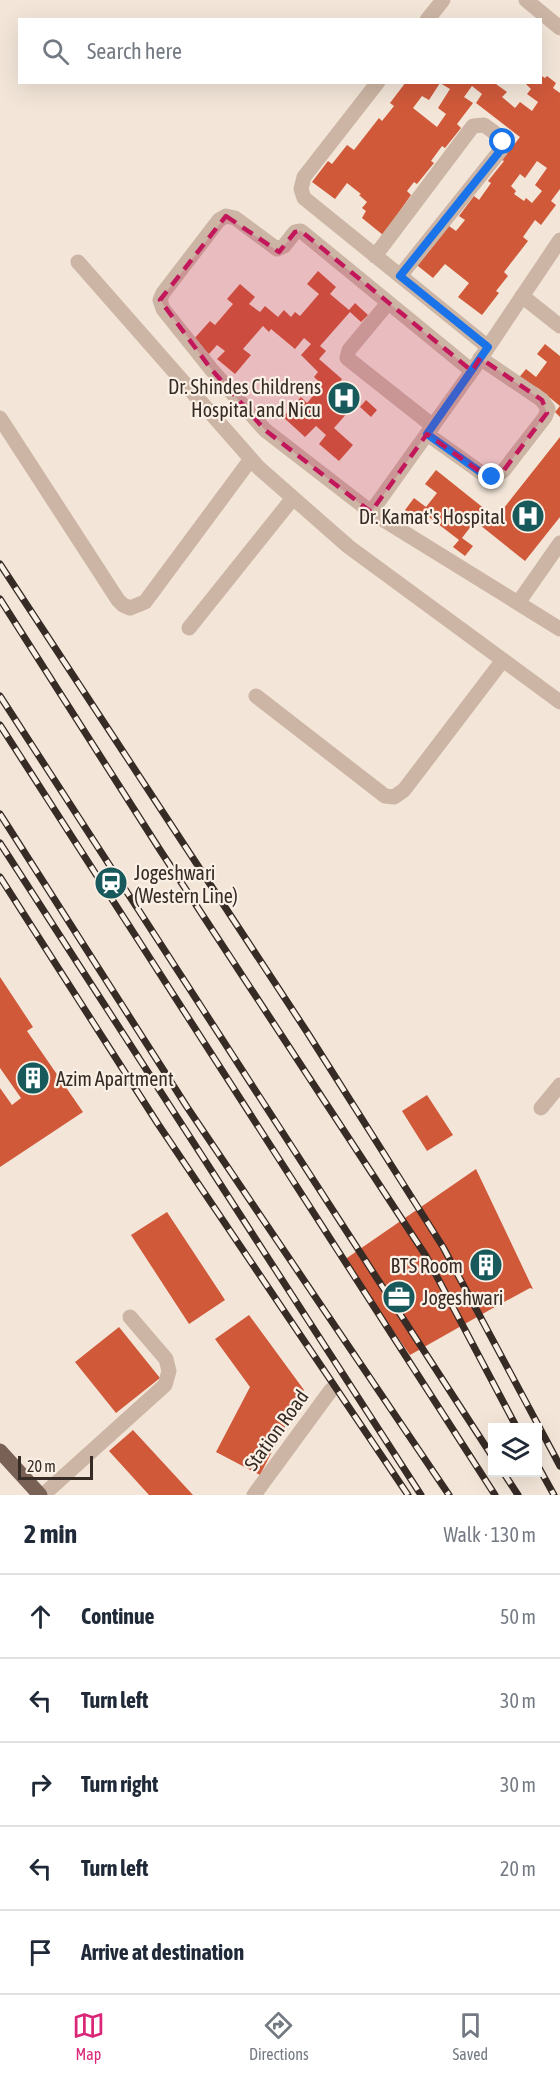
<!DOCTYPE html>
<html lang="en">
<head>
<meta charset="utf-8">
<style>
  body { margin:0; font-family:"Asap Condensed",sans-serif; background:#f2f2f3; color:#1f2937 }
  .controls { position:absolute; right:18px; bottom:18px; display:grid; overflow:hidden; border-radius:0px; box-shadow:0 6px 24px #0002 }
  .controls button { width:54px; height:54px; display:grid; place-items:center; padding:0; border:0; border-bottom:2px solid #e0e1e3; background:#fff; color:#1f2937; font:30px sans-serif }
  .scale { position:absolute; left:18px; bottom:15px; width:75px; box-sizing:border-box; padding-left:6px; border:3px solid #372b26; border-top:0; font-size:16px; line-height:21px; white-space:nowrap; color:#372b26; -webkit-text-stroke:4px #fbf0e5; paint-order:stroke }
  .stop { position:absolute; width:18px; height:18px; margin:-14px; border:4px solid #1a73e8; border-radius:50%; background:#fff }
  .stop.end { background:#1a73e8; border-color:#fff; box-shadow:0 2px 6px #0008 }
  .list { margin:0; padding:0; list-style:none }
  h2 { display:flex; justify-content:space-between; align-items:center; height:78px; margin:0; padding:0 24px; font-size:26px }
  h2 small { font-size:20px; font-weight:400; color:#747a83 }
  .list li { display:grid; grid-template-columns:39px 1fr auto; gap:18px; align-items:center; box-sizing:border-box; height:84px; padding:0 24px; border-top:2px solid #e0e1e3 }
  .list b { display:block; font-size:22px; white-space:nowrap }
  .list em { font-size:20px; font-style:normal; color:#747a83 }
  .icon { flex:none; width:33px; height:33px; fill:none; stroke:currentColor; stroke-width:2; stroke-linecap:round; stroke-linejoin:round }
  .map { position:relative; flex:none; width:560px; height:1495px; overflow:hidden }
  .search { position:absolute; background:#fff; box-shadow:0 6px 24px #0002; left:18px; right:18px; top:18px; height:66px; display:flex; align-items:center; gap:15px; box-sizing:border-box; padding:0 21px; border-radius:0px; color:#747a83; font-size:22px }
  .sheet { height:498px; background:#fff }
  nav { display:flex; justify-content:space-around; align-items:center; box-sizing:border-box; height:84px; border-top:2px solid #e0e1e3; background:#fff; font-size:16px; color:#747a83 }
  nav a { display:grid; justify-items:center; gap:3px }
  nav .on { color:#db2777 }
  .map>svg:first-child { display:block }
  .building { fill:#d0593a; fill-rule:evenodd }
  .lines { fill:none; stroke-linecap:round; stroke-linejoin:round }
  .minor { stroke:#ccb5a4; stroke-width:15 }
  .major { stroke:#7a6156; stroke-width:15 }
  .rail-casing { stroke:#372b26; stroke-width:7 }
  .rail { stroke:#fbf0e5; stroke-width:4.5; stroke-dasharray:14; stroke-linecap:butt }
  .route { stroke:#1a73e8; stroke-width:8 }
  .marked { fill:#c2185b; fill-opacity:0.2; stroke:#c2185b; stroke-width:4.5; stroke-dasharray:12 8; stroke-linejoin:round }
  .labels { text-anchor:middle; dominant-baseline:central; stroke-width:4.5; stroke-linejoin:round; paint-order:stroke }
  .poi-label { font-size:20px; fill:#372b26; stroke:#fbf0e5; text-anchor:end }
  .street-label { font-size:20px; fill:#372b26; stroke:#fbf0e5 }
</style>
</head>
<body>
<div class="map">
<svg width="560" height="1495" viewBox="0 0 560 1495">
  <rect width="100%" height="100%" fill="#f3e6d9"/>
  <path class="building" d="M540 75 545 78 547 76 556 83 553 88 560 93V189L551 201 556 205 541 225 535 220 523 237 528 241 504 272 508 276 496 291 499 293 482 315 458 297 469 283 445 264 433 278 413 262 449 226 456 231 465 220 459 216 474 196 479 200 491 183 488 181 504 161 502 160 520 137 476 103 482 94 472 86 464 97 473 103 457 124 461 128 445 148 442 146 431 161 434 163 417 184 414 182 407 191 411 195 383 235 362 218 366 211 362 208 367 202 359 195 361 194 347 183 335 199 312 182 328 161 332 164 347 145 354 150 379 118 382 121 394 106 390 103 406 82H497L496 84 507 92 502 97 515 108 520 102 532 111 538 102 527 94 531 89 524 82H540ZM440 83 450 89 438 108 446 114 437 127 413 108 422 96 429 100ZM537 161 547 168 535 185 542 191 532 203 526 198 524 201 514 194 516 191 511 186 520 174 525 178Z
    M318 271 336 287 330 294 349 310 355 303 368 315 361 322 350 312 320 346 326 351 319 359 342 379 337 386 356 403 334 428 353 445 339 461 319 444 326 435 316 426 305 437 283 417 301 397 307 403 322 385 314 377 318 372 301 355 311 344 304 338 295 349 271 329 269 332 263 326 243 349 251 355 235 374 217 359 225 351 217 345 209 354 193 340 210 321 215 325 233 304 227 299 240 284 255 297 249 304 260 312 265 306 278 317 284 310 291 317 295 312 300 316 319 294 307 284Z
    M545 344 560 356V417L555 412 560 406 538 388 517 380 526 369 536 377 547 362 537 354Z
    M366 400 377 410 371 417 360 407Z
    M560 437V517L525 561 475 521 462 538 473 546 465 556 453 547 459 540 429 517 424 524 405 510 414 498 426 507 437 493 425 484 436 470 496 518Z
    M0 977 33 1027 27 1031 83 1112 0 1167V1088L12 1105 21 1098 0 1068Z
    M427 1095 453 1135 427 1151 402 1111Z
    M476 1169 533 1289 530 1288 493 1308 410 1355 344 1260Z
    M167 1212 225 1300 189 1324 131 1235Z
    M249 1315 304 1390 260 1475 216 1452 250 1387 215 1339Z
    M119 1327 160 1378 116 1413 75 1362Z
    M133 1430 193 1495H149L109 1451Z"/>
  <g class="lines">
    <path class="minor" d="M526 0 560 28
      M427 20 443 0
      M378 82 304 177 301 189 304 198 488 347
      M560 240 472 371 371 512 560 629
      M375 256 473 126 484 125C492 131 502 136 503 146L500 151 400 276
      M78 262 259 468 349 547 560 702
      M522 296 560 326
      M388 303 349 350 347 358 433 426
      M0 418 118 600 123 605 130 608 145 602 251 459
      M427 434 486 476C494 478 498 475 504 470L545 417 548 409 542 400 480 358
      M371 512 265 430 211 369 163 309 160 300 163 293 219 220 226 216 235 218 277 249 284 246 295 232 301 231 472 371
      M518 603 560 543
      M189 628 293 498
      M256 696 385 796 394 797 404 790 503 660
      M541 1108 560 1085
      M43 1495 165 1385 169 1371 166 1359 130 1317
      M254 1495 331 1390"/>
    <path class="major" d="M0 1451 40 1495"/>
    <defs>
      <path id="rail" d="M0 564 307 1032 443 1247 560 1466
        M0 599 160 850 426 1256 517 1428
        M0 696 492 1456
        M0 725 495 1495
        M0 814 187 1107 449 1495
        M0 843 421 1495
        M0 877 158 1124 408 1495
        M538 1466 554 1495
        M503 1472 518 1495"/>
    </defs>
    <use href="#rail" class="rail-casing"/>
    <use href="#rail" class="rail"/>
  </g>
  <g class="lines">
    <path class="route" d="M492 477 486 476 427 434 488 347 400 276 500 151 503 142"/>
  </g>
  <path class="marked" d="M226 216 279 252 295 232 301 231 472 371 480 358 542 400 547 413 504 470 486 476 427 434 371 512 265 430 211 369 160 300Z"/>
  <defs>
    <symbol id="hospital-disc" viewBox="-11 -11 22 22"><circle r="9.5" fill="#185a5c" stroke="#fbf0e5"/><path d="M-5-5h3v3.5h4V-5h3V5h-3V1.5h-4V5h-3Z" fill="#fff"/></symbol>
    <symbol id="station-disc" viewBox="-11 -11 22 22"><circle r="9.5" fill="#185a5c" stroke="#fbf0e5"/><path d="M-3-6H3Q5-6 5-4V2Q5 4 3 4L4.5 6H3L1.5 4h-3L-3 6H-4.5L-3 4Q-5 4-5 2V-4Q-5-6-3-6ZM-3.5-4v3h7v-3ZM-3.5 1v1.5H-2V1ZM2 1v1.5H3.5V1Z" fill="#fff"/></symbol>
    <symbol id="building-disc" viewBox="-11 -11 22 22"><circle r="9.5" fill="#185a5c" stroke="#fbf0e5"/><path d="M-4-6H4V6H1V3H-1V6H-4ZM-2.5-4.3h1.7v1.8h-1.7ZM.8-4.3h1.7v1.8H.8ZM-2.5-1h1.7V.8h-1.7ZM.8-1h1.7V.8H.8Z" fill="#fff"/></symbol>
    <symbol id="office-disc" viewBox="-11 -11 22 22"><circle r="9.5" fill="#185a5c" stroke="#fbf0e5"/><path d="M-6-3h4V-5.5h4V-3h4V5H-6ZM-1-4.5V-3h2v-1.5ZM-6 0V1H6V0Z" fill="#fff"/></symbol>
  </defs>
  <g fill-rule="evenodd">
    <use href="#hospital-disc" x="325" y="379" width="38" height="38"/>
    <use href="#hospital-disc" x="509" y="497" width="38" height="38"/>
    <use href="#station-disc" x="92" y="864" width="38" height="38"/>
    <use href="#building-disc" x="14" y="1059" width="38" height="38"/>
    <use href="#building-disc" x="467" y="1246" width="38" height="38"/>
    <use href="#office-disc" x="380" y="1278" width="38" height="38"/>
  </g>
  <g class="labels">
    <g class="poi-label">
      <text x="321" y="386">Dr. Shindes Childrens<tspan x="321" dy="23">Hospital and Nicu</tspan></text>
      <text x="505" y="516">Dr. Kamat's Hospital</text>
      <text x="134" y="872" text-anchor="start">Jogeshwari<tspan x="134" dy="23">(Western Line)</tspan></text>
      <text x="56" y="1078" text-anchor="start">Azim Apartment</text>
      <text x="463" y="1265">BTS Room</text>
      <text x="422" y="1297" text-anchor="start">Jogeshwari</text>
    </g>
    <g class="street-label">
      <text transform="translate(276 1430) rotate(-54)">Station Road</text>
    </g>
  </g>
</svg>
<div class="controls">
<button><svg class="icon" aria-label="layers" viewBox="0 0 24 24"><path d="M12 4l9 5-9 5-9-5zM3 14l9 5 9-5"/></svg></button>
</div>
<div class="scale">20 m</div>
<div class="stop" style="left:503px;top:142px"></div>
<div class="stop end" style="left:492px;top:477px"></div>
<div class="search"><svg class="icon" aria-label="search" viewBox="0 0 24 24"><circle cx="10" cy="10" r="6"/><path d="M15 15l6 6"/></svg>Search here</div>
</div>
<section class="sheet">
<h2>2 min<small>Walk · 130 m</small></h2>
<ul class="list">
<li><svg class="icon" aria-label="ahead" viewBox="0 0 24 24"><path d="M12 20V5M6 11l6-6 6 6"/></svg><div><b>Continue</b></div><em>50 m</em></li>
<li><svg class="icon" aria-label="left" viewBox="0 0 24 24"><path d="M17 20v-9H6M10 6l-5 5 5 5"/></svg><div><b>Turn left</b></div><em>30 m</em></li>
<li><svg class="icon" aria-label="right" viewBox="0 0 24 24"><path d="M7 20v-9h11M14 6l5 5-5 5"/></svg><div><b>Turn right</b></div><em>30 m</em></li>
<li><svg class="icon" aria-label="left" viewBox="0 0 24 24"><path d="M17 20v-9H6M10 6l-5 5 5 5"/></svg><div><b>Turn left</b></div><em>20 m</em></li>
<li><svg class="icon" aria-label="arrive" viewBox="0 0 24 24"><path d="M6 21V4h12l-3 4 3 4H6"/></svg><div><b>Arrive at destination</b></div></li>
</ul>
</section>
<nav>
<a class="on"><svg class="icon" aria-label="map" viewBox="0 0 24 24"><path d="M3 6l6-2 6 2 6-2v14l-6 2-6-2-6 2zM9 4v14M15 6v14"/></svg>Map</a>
<a><svg class="icon" aria-label="directions" viewBox="0 0 24 24"><path d="M12 3l9 9-9 9-9-9zM9 14v-3h6M13 9l2 2-2 2"/></svg>Directions</a>
<a><svg class="icon" aria-label="saved" viewBox="0 0 24 24"><path d="M7 4h10v16l-5-4-5 4z"/></svg>Saved</a>
</nav>
</body>
</html>
